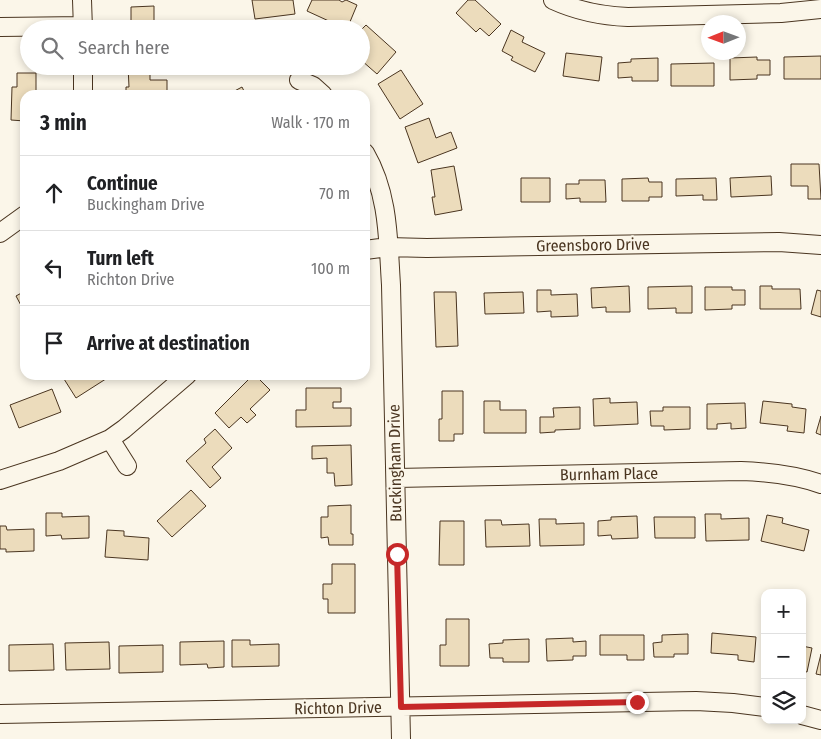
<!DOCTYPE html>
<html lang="en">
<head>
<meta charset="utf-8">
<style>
  body { margin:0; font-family:"Fira Sans Condensed",sans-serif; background:#f2f2f2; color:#202124 }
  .controls { position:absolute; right:15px; bottom:15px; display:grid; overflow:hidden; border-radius:10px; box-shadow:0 2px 8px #0003 }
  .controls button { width:45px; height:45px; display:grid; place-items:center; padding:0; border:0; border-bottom:1px solid #e0e0e0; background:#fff; color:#202124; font:25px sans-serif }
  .compass { position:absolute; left:701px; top:15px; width:45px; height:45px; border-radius:50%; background:#fff; box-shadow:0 2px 8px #0003; rotate:269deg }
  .stop { position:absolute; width:15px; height:15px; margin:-11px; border:4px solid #c62828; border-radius:50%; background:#fff }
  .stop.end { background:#c62828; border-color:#fff; box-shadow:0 1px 5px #0008 }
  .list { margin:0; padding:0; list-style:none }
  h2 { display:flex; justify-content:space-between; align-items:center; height:65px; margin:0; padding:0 20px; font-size:21px }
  h2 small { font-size:16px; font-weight:400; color:#757577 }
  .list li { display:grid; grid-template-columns:32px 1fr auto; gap:15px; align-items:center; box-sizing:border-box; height:75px; padding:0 20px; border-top:1px solid #e0e0e0 }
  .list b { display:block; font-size:19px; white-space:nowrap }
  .list p { margin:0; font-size:16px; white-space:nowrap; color:#757577 }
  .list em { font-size:16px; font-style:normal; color:#757577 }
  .icon { flex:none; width:28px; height:28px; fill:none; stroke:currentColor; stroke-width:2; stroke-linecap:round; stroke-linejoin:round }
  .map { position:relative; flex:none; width:821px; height:739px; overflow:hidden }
  .search { position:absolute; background:#fff; box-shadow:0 2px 8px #0003; left:20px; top:20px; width:350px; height:55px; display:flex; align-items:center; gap:12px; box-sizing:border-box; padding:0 18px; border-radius:28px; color:#757577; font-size:19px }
  .panel { position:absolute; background:#fff; box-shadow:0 2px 8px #0003; left:20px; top:90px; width:350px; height:290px; border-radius:15px }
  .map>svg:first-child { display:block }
  .building { fill:#ecdcbc; stroke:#4a3520 }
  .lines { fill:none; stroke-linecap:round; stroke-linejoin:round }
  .minor-casing { stroke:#4a3520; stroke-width:20 }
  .minor { stroke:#fbf6e9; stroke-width:18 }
  .route { stroke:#c62828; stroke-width:6 }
  .labels { text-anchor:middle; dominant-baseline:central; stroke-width:4; stroke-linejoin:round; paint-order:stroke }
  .street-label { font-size:16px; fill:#4a3520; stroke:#fbf6e9 }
</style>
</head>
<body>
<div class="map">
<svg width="821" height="739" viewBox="0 0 821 739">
  <rect width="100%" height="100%" fill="#fbf6e9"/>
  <path class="building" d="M252 0H293L295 14 255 19Z
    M312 0H339L342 2 346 0 357 5 347 29H331L329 28 331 22 307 11Z
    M468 0H475L501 24 489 36 480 28 476 32 456 13Z
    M154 6V29H131V7Z
    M366 25 396 52 377 74 361 60V30Z
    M511 30 524 37 522 42 545 53 535 72 511 60 513 57 502 51Z
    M566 53 602 57 599 81 563 76Z
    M821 56V79H784V57Z
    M757 57V60H770V75H757V79L730 80V58Z
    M658 58V81H632V77L618 78V63L631 62V59Z
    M714 63V86H671V64Z
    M128 66H150V80H167V95H126V87H129Z
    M214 66H242L240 74Z
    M401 70 423 104 400 119 378 84Z
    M17 73H36V95H25V121L11 120 12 87H17Z
    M242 87 246 95H227Z
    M429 118 436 138 451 132 457 148 418 163 405 127Z
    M791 164H819L821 199H808V186H791Z
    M454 166 462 210 435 215 432 197H435L431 170Z
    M771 176 772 195 731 197 730 178Z
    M521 178H550V202H521Z
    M648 178 649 182H662V197H649V201H622V179Z
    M716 178 717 200H703V195L676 196V179Z
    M579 180H605L606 202H580V198L566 199V184H579Z
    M629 286 630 312H606V307L592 308 591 288Z
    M692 286V313H676V308L648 309V287Z
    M760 286H772V289H800L801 309H760Z
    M705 287H732V290H745V305H732V309L705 310Z
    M537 290H551V295L577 294 578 316 551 317V311L537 312Z
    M817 290 821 291V317L811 314Z
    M25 291V311H24L16 296Z
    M434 292H456L458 346 436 347Z
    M523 292 524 313 485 314 484 293Z
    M71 375H112L76 398 64 379Z
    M253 375H255L270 390 250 409 256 415 247 423 241 417 229 428 215 413Z
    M306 388H341V402H333V408H351V426L296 427V410H306Z
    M52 389 61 412 19 428 10 405Z
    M442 391H463V434H454V441H439V419H442Z
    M610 398V403L637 402 638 424 594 426 593 399Z
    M484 401H500V410H526V433H484Z
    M763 401 792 404V407L806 409 804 433 787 431 788 426 760 423Z
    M745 403 746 428 731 429V423L717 424V429H707V404Z
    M580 407V429L555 430V432L540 433V417H554L553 408Z
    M663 407H690V429L664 430V426H651L650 411H663Z
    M821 416V435L816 433Z
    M215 429 232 448 212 467 221 478 210 488 186 461 206 443 204 439Z
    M351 445 352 485 335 486 334 473H327V458L312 459V446Z
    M191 490 206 506 172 537 157 521Z
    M351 505V534H353V545H329L328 537 321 538V517H328V506Z
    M46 513H62V517L89 516V538L62 539 61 535 46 536Z
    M705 514H721V519L749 518V540L706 541Z
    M767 515 783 518 782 523 809 530 804 551 761 541Z
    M637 516 638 538 612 539 611 535 598 536V521L611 520V517Z
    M654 517H695V538H655Z
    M539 519H556V524L584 523V545L540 546Z
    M485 520H501L502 525 529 524 530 546 486 547Z
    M440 521H464V565H439Z
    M0 526H6L7 530 34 529V551L6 552V549H0Z
    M107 530 124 531V536L149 538 148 560 105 557Z
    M332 564H355V613H328V599H323V584H332Z
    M446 619H469V666H440V645H446Z
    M712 633 756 637 754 662 738 660V655L711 653Z
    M688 634V654H674V657H654L653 643 662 642V635Z
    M600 635H644V660H627V655H600Z
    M573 638V642L586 641V656H573V660L547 661 546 639Z
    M529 639V662H503V658H490L489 644 503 643V640Z
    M232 640H250V645L279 644V666L232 667Z
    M224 641V667L208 668 207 664 180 665V642Z
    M109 642 110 669 66 670 65 643Z
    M53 644 54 670 9 671V645Z
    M163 645V672L119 673V646Z
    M802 646 812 648 807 672 802 671Z
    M821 654V675L816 674Z"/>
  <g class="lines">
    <defs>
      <path id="minor" d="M82 0 83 29
        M553 0C577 11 602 16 628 17L781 13 821 9
        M0 27 83 26
        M83 66V95
        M299 80 313 86 323 95
        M365 153C389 194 388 240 391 285L401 739
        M0 233 25 215
        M365 250 388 247 427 248 779 242 821 245
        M110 439 127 466
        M396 478 741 471C768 472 795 475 821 484
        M0 480 59 461 110 439 124 429 187 375
        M0 714 696 701 733 703 765 707
        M802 715 821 720"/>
    </defs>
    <use href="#minor" class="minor-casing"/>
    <use href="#minor" class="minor"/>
  </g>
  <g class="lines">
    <path class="route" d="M397 554 401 707 637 702"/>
  </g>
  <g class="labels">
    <g class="street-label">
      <text transform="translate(593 245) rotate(-1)">Greensboro Drive</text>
      <text transform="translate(395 463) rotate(-91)">Buckingham Drive</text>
      <text transform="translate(609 474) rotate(-1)">Burnham Place</text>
      <text transform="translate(338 708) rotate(-1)">Richton Drive</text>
    </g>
  </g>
</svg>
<div class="controls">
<button>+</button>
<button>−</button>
<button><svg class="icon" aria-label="layers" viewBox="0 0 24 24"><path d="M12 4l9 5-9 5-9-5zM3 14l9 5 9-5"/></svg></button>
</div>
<svg class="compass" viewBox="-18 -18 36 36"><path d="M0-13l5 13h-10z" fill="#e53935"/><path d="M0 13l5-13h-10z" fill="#757577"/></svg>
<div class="stop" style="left:397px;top:554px"></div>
<div class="stop end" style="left:637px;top:702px"></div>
<div class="search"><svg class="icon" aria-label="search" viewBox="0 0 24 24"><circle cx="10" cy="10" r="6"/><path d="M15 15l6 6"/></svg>Search here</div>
<section class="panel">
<h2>3 min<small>Walk · 170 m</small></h2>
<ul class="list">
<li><svg class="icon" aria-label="ahead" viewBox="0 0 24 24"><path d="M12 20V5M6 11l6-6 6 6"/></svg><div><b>Continue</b><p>Buckingham Drive</p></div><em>70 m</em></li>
<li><svg class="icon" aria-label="left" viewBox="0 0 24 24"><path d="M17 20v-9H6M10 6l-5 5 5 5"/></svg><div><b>Turn left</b><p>Richton Drive</p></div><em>100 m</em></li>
<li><svg class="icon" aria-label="arrive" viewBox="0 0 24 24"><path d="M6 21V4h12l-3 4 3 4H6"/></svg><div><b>Arrive at destination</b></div></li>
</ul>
</section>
</div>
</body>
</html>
